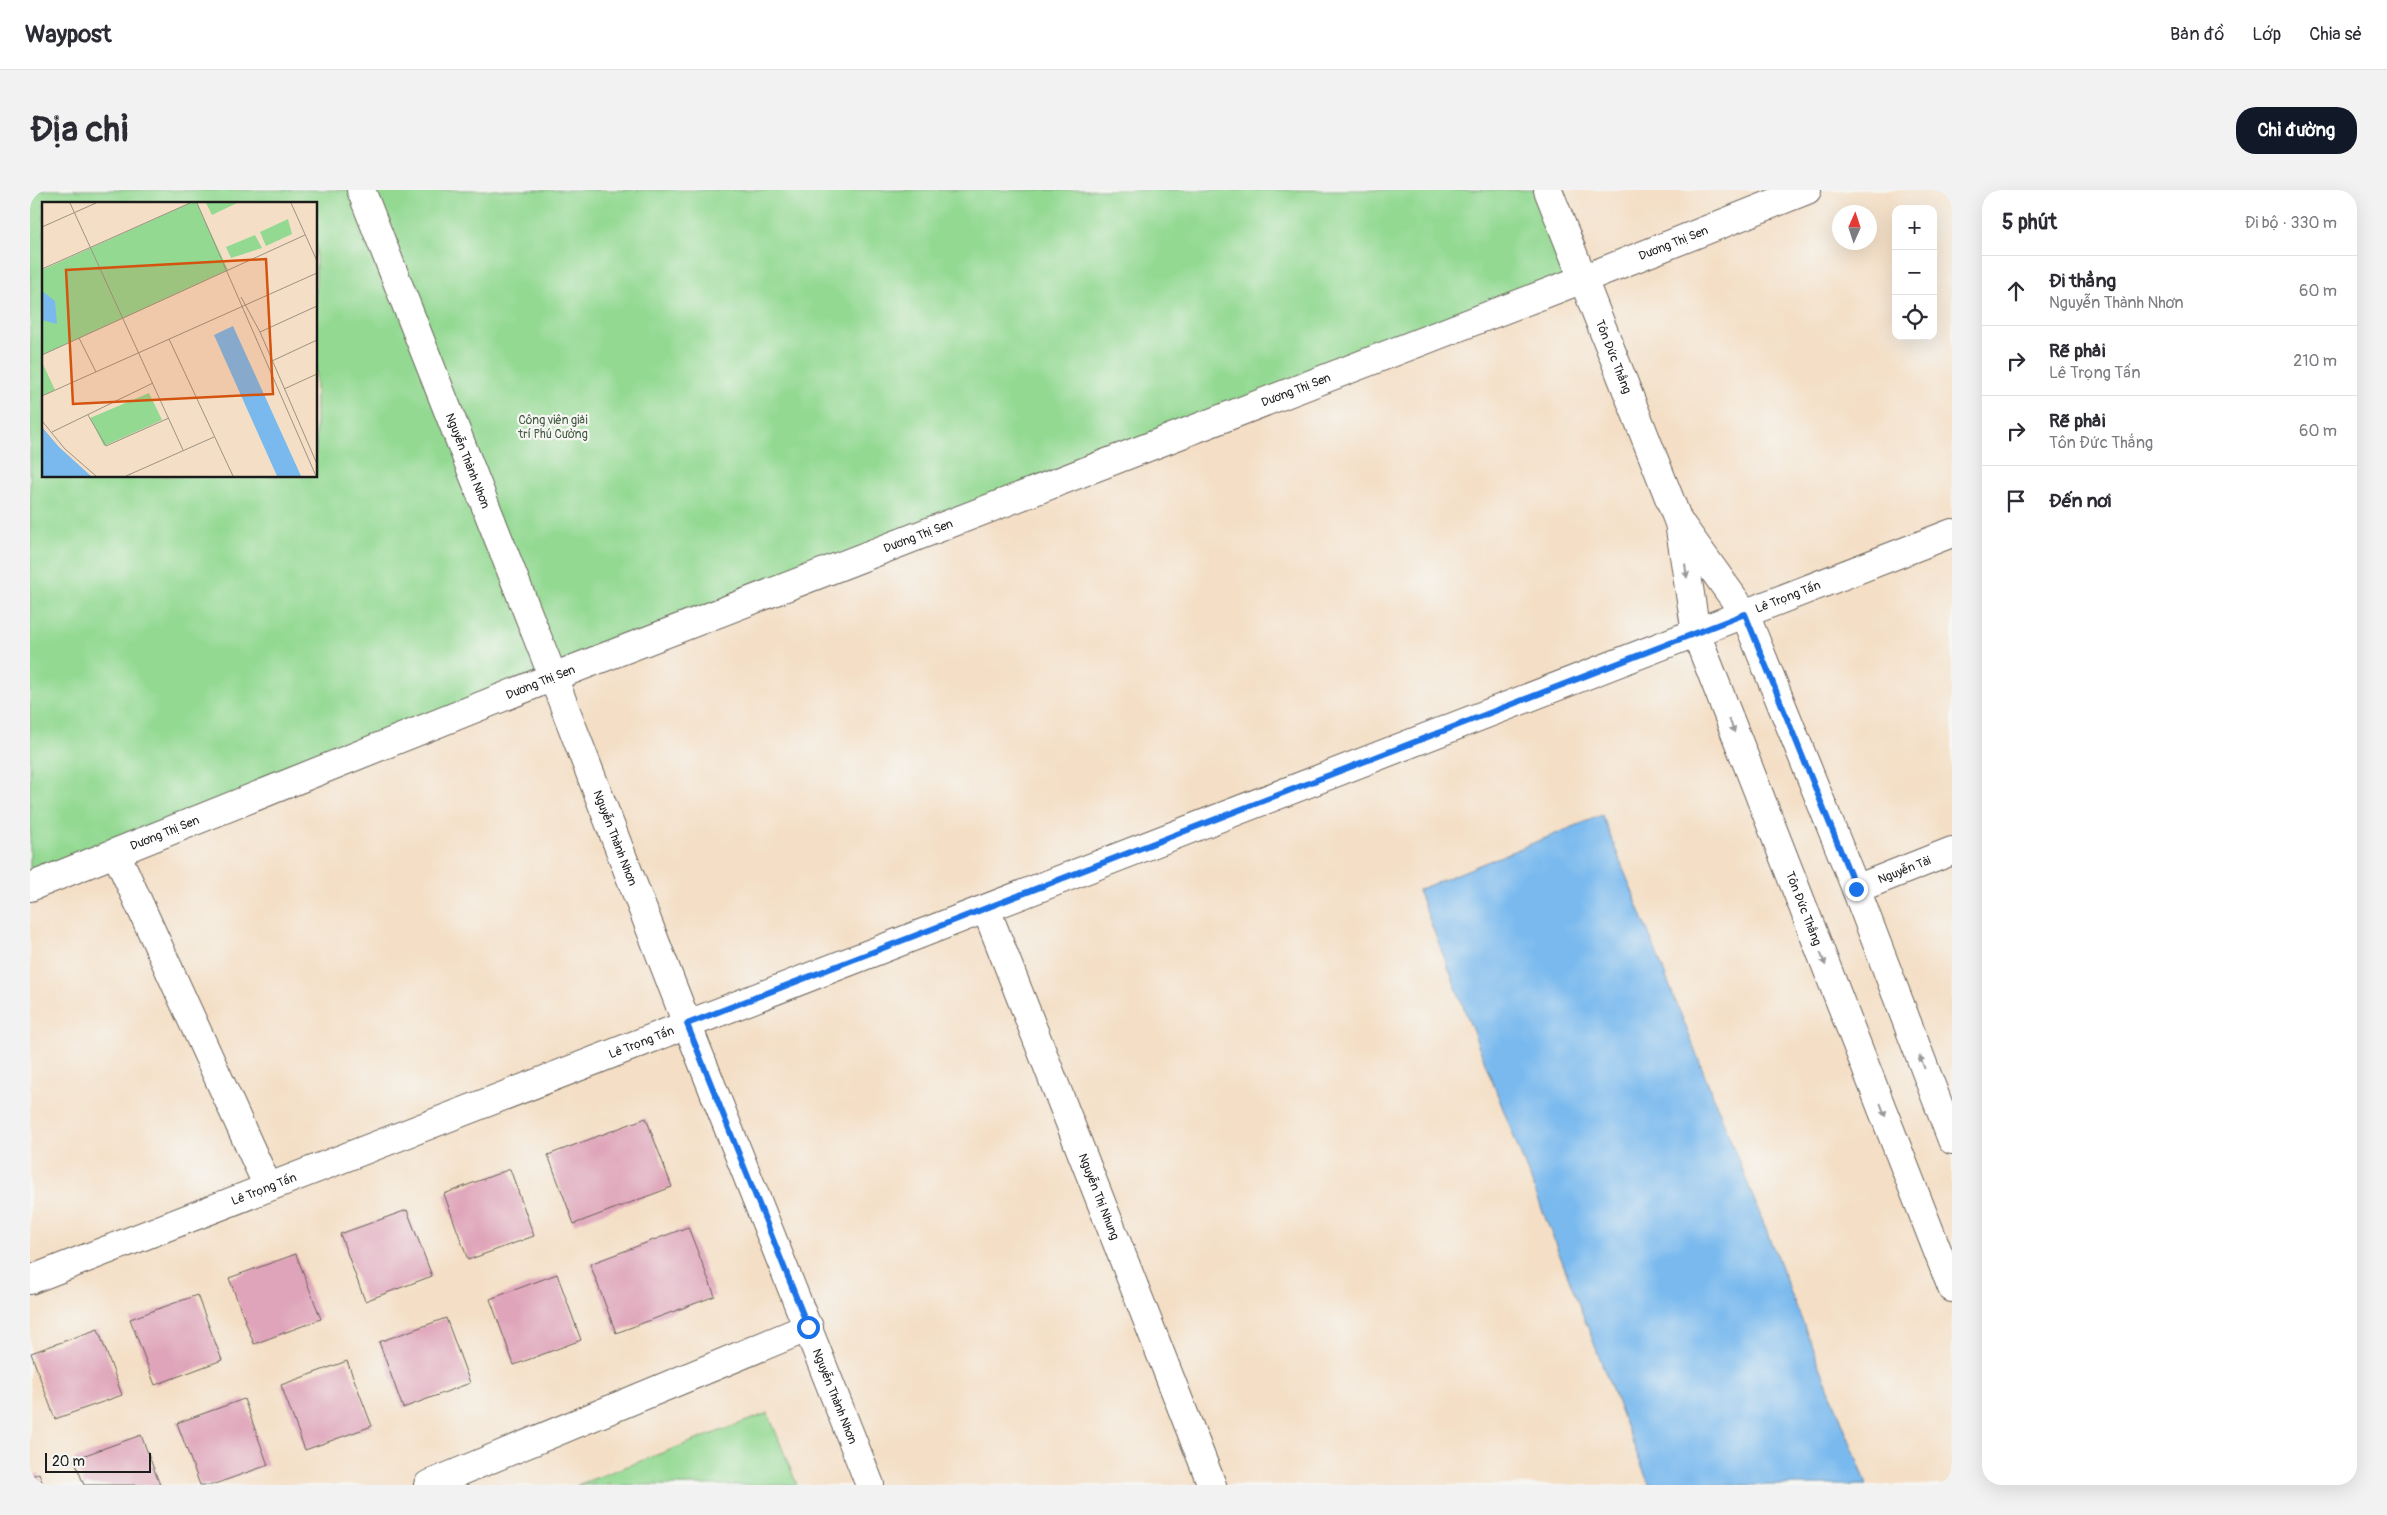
<!DOCTYPE html>
<html lang="vi">
<head>
<meta charset="utf-8">
<style>
  body { margin:0; font-family:Pangolin,sans-serif; background:#f2f2f3; color:#2b2b33 }
  .controls { position:absolute; right:15px; top:15px; display:grid; overflow:hidden; border-radius:10px; box-shadow:0 5px 20px #0002 }
  .controls button { width:45px; height:45px; display:grid; place-items:center; padding:0; border:0; border-bottom:1px solid #e1e1e2; background:#fff; color:#2b2b33; font:25px sans-serif }
  .compass { position:absolute; left:1802px; top:15px; width:45px; height:45px; border-radius:50%; background:#fff; box-shadow:0 5px 20px #0002; rotate:3deg }
  .scale { position:absolute; left:15px; bottom:12px; width:106px; box-sizing:border-box; padding-left:5px; border:2px solid #1c1c1c; border-top:0; font-size:14px; line-height:18px; white-space:nowrap; color:#1c1c1c; -webkit-text-stroke:4px #f6f6f2; paint-order:stroke }
  .stop { position:absolute; width:15px; height:15px; margin:-11px; border:4px solid #1a73e8; border-radius:50%; background:#fff }
  .stop.end { background:#1a73e8; border-color:#fff; box-shadow:0 1px 5px #0008 }
  .list { margin:0; padding:0; list-style:none }
  h2 { display:flex; justify-content:space-between; align-items:center; height:65px; margin:0; padding:0 20px; font-size:21px }
  h2 small { font-size:16px; font-weight:400; color:#7c7c81 }
  .list li { display:grid; grid-template-columns:32px 1fr auto; gap:15px; align-items:center; box-sizing:border-box; height:70px; padding:0 20px; border-top:1px solid #e1e1e2 }
  .list b { display:block; font-size:19px; white-space:nowrap }
  .list p { margin:0; font-size:16px; white-space:nowrap; color:#7c7c81 }
  .list em { font-size:16px; font-style:normal; color:#7c7c81 }
  .icon { flex:none; width:28px; height:28px; fill:none; stroke:currentColor; stroke-width:2; stroke-linecap:round; stroke-linejoin:round }
  .map { position:relative; flex:none; width:1922px; height:1295px; overflow:hidden; border-radius:20px }
  header { display:flex; align-items:center; gap:30px; box-sizing:border-box; height:70px; padding:0 25px; background:#fff; border-bottom:1px solid #e1e1e2 }
  header strong { font-size:24px }
  nav { display:flex; gap:28px; margin-inline-start:auto; font-size:18px }
  .intro { display:flex; align-items:center; justify-content:space-between; box-sizing:border-box; height:120px; padding:0 30px }
  h1 { margin:0; font-size:35px }
  .button { padding:12px 22px; border-radius:20px; background:#111827; color:#fff; font-size:18px; font-weight:700 }
  main { display:flex; gap:30px; padding:0 30px }
  aside { flex:1; background:#fff; border-radius:20px; box-shadow:0 5px 20px #0002 }
  .map>svg:first-child { display:block }
  .green { fill:#93d992; stroke:#587a57; fill-rule:evenodd }
  .water { fill:#79b9ee; stroke:#4a6a85 }
  .building { fill:#dfa4b9 }
  .lines { fill:none; stroke-linecap:round; stroke-linejoin:round }
  .minor-casing { stroke:#686058; stroke-width:30 }
  .tertiary-casing { stroke:#686058; stroke-width:30 }
  .minor { stroke:#fff; stroke-width:28 }
  .tertiary { stroke:#fff; stroke-width:28 }
  .oneway { fill:#999 }
  .route { stroke:#1a73e8; stroke-width:6 }
  .labels { text-anchor:middle; dominant-baseline:central; stroke-width:4.5; stroke-linejoin:round; paint-order:stroke }
  .street-label { font-size:12px; fill:#1c1c1c; stroke:#f6f6f2 }
  .park-label { font-size:12px; fill:#465e45; stroke:#f6f6f2 }
  .inset-road { fill:none; stroke:#9e9182; stroke-width:1 }
  .view { fill:#d4530e; fill-opacity:0.15; stroke:#d4530e; stroke-width:2.5 }
  .inset-edge { fill:none; stroke:#1c1c1c; stroke-width:2.5 }
</style>
</head>
<body>
<header>
<strong>Waypost</strong>
<nav><a>Bản đồ</a><a>Lớp</a><a>Chia sẻ</a></nav>
</header>
<div class="intro"><h1>Địa chỉ</h1><a class="button">Chỉ đường</a></div>
<main>
<div class="map">
<svg width="1922" height="1295" viewBox="0 0 1922 1295">
  <rect width="100%" height="100%" fill="#f6f6f2"/>
  <filter id="ink" filterUnits="userSpaceOnUse"><feTurbulence type="fractalNoise" baseFrequency=".02" numOctaves="2"/><feDisplacementMap in="SourceGraphic" scale="10" xChannelSelector="R" yChannelSelector="G"/><feConvolveMatrix kernelMatrix="1 2 1 2 8 2 1 2 1" color-interpolation-filters="sRGB"/></filter>
  <filter id="wash" filterUnits="userSpaceOnUse"><feTurbulence type="fractalNoise" baseFrequency=".0096" numOctaves="4" result="noise"/><feDisplacementMap in="SourceGraphic" scale="20" xChannelSelector="R" yChannelSelector="G"/><feGaussianBlur stdDeviation="1.12" result="paint"/><feColorMatrix in="noise" values="0 0 0 0 0 0 0 0 0 0 0 0 0 0 0 0 0 1.4 0 .05"/><feComposite in="paint" operator="in"/></filter>
  <g filter="url(#wash)">
    <rect width="100%" height="100%" fill="#f4dfc6"/>
    <path class="green" d="M0 0H1518L1553 89 0 696ZM14 14H286V286H14Z
      M738 1223 767 1295H547Z"/>
    <path class="water" d="M1572 625 1837 1295H1619L1388 700Z"/>
    <g id="blocks">
      <path class="building" d="M616 928 642 997 544 1034 518 965Z
        M480 979 504 1046 438 1070 414 1004Z
        M377 1020 402 1086 335 1111 310 1044Z
        M658 1037 685 1106 586 1143 560 1074Z
        M266 1064 291 1129 224 1154 199 1088Z
        M527 1084 551 1150 484 1175 460 1109Z
        M167 1105 192 1170 125 1195 100 1129Z
        M416 1128 440 1193 373 1218 349 1152Z
        M68 1139 92 1205 25 1229 1 1163Z
        M317 1171 342 1236 275 1260 251 1195Z
        M214 1209 238 1275 182 1295H170L147 1233Z
        M111 1245 130 1295H54L44 1269Z
        M9 1283 13 1295H0V1287Z"/>
    </g>
  </g>
  <g filter="url(#ink)">
    <use href="#blocks" fill-opacity="0" stroke="#686058" stroke-width="1"/>
    <g class="lines">
      <defs>
        <g id="minor">
          <path d="M86 663 238 997"/>
          <path id="s1" d="M0 697 523 487 1553 89 1777 0"/>
          <path id="s2" d="M1826 699 1922 661"/>
          <path id="s3" d="M956 719 1182 1295"/>
          <path d="M398 1295 779 1137"/>
        </g>
        <g id="tertiary">
          <path id="s4" d="M331 0 523 487 657 834 840 1295"/>
          <path id="s5" d="M1518 0 1649 333 1666 443 1922 1098"/>
          <path d="M1652 336 1715 424 1826 699 1922 950"/>
          <path id="s6" d="M0 1090 1922 343"/>
        </g>
      </defs>
      <use href="#minor" class="minor-casing"/>
      <use href="#tertiary" class="tertiary-casing"/>
      <use href="#minor" class="minor"/>
      <use href="#tertiary" class="tertiary"/>
    </g>
    <defs><path id="oneway-solid" d="M-6-.8H1V-3.2L6.5 0L1 3.2V.8H-6Z" transform="scale(1.25)"/></defs>
    <g class="oneway">
      <use href="#oneway-solid" transform="translate(1656 381) rotate(82)"/>
      <use href="#oneway-solid" transform="translate(1702 536) rotate(69)"/>
      <use href="#oneway-solid" transform="translate(1793 769) rotate(69)"/>
      <use href="#oneway-solid" transform="translate(1892 872) rotate(-111)"/>
      <use href="#oneway-solid" transform="translate(1853 920) rotate(69)"/>
    </g>
  </g>
  <g class="lines" filter="url(#ink)">
    <path class="route" d="M778 1137 657 834 1715 424 1826 699"/>
  </g>
  <g class="labels">
    <g class="street-label">
      <text stroke="none"><textPath href="#s1" startOffset="1765">Dương Thị Sen</textPath></text>
      <text stroke="none"><textPath href="#s5" startOffset="179">Tôn Đức Thắng</textPath></text>
      <text stroke="none"><textPath href="#s1" startOffset="1360">Dương Thị Sen</textPath></text>
      <text stroke="none"><textPath href="#s4" startOffset="291">Nguyễn Thành Nhơn</textPath></text>
      <text stroke="none"><textPath href="#s1" startOffset="955">Dương Thị Sen</textPath></text>
      <text stroke="none"><textPath href="#s6" startOffset="1886">Lê Trọng Tấn</textPath></text>
      <text stroke="none"><textPath href="#s1" startOffset="550">Dương Thị Sen</textPath></text>
      <text stroke="none"><textPath href="#s1" startOffset="145">Dương Thị Sen</textPath></text>
      <text stroke="none"><textPath href="#s4" startOffset="696">Nguyễn Thành Nhơn</textPath></text>
      <text stroke="none"><textPath href="#s2" startOffset="52">Nguyễn Tài</textPath></text>
      <text stroke="none"><textPath href="#s5" startOffset="765">Tôn Đức Thắng</textPath></text>
      <text stroke="none"><textPath href="#s6" startOffset="656">Lê Trọng Tấn</textPath></text>
      <text stroke="none"><textPath href="#s6" startOffset="251">Lê Trọng Tấn</textPath></text>
      <text stroke="none"><textPath href="#s3" startOffset="309">Nguyễn Thị Nhung</textPath></text>
      <text stroke="none"><textPath href="#s4" startOffset="1296">Nguyễn Thành Nhơn</textPath></text>
    </g>
    <g class="park-label">
      <text x="523" y="230">Công viên giải<tspan x="523" dy="14">trí Phú Cường</tspan></text>
    </g>
  </g>
  <g transform="translate(12 12)">
    <rect width="275" height="275" fill="#f4dfc6"/>
    <path d="M148 1H155L186 68 0 153V68ZM164 1H195L170 13ZM246 17 250 32 224 44 218 30ZM213 33 220 46 189 56 184 45ZM0 160 13 188 0 194ZM107 191 120 218 62 244 48 216Z" fill="#93d992"/>
    <path d="M0 89 13 99 15 122 0 118ZM191 124 259 274H235L172 133ZM0 225 17 245 49 274H0Z" fill="#79b9ee"/>
    <path class="inset-road" d="M28 1 141 248M155 1 274 274M249 1 275 59M0 25 54 1M0 67 148 1M199 95 218 130 275 262M218 130 275 104M37 136 54 170M127 137 191 274M0 153 263 33M230 159 275 138M242 187 275 172M0 194 275 71M46 213 64 244 127 216M0 219 23 247 54 274M10 230 111 181M84 274 172 235"/>
    <path class="view" d="M224 57 231 192 31 202 24 68Z"/>
    <rect width="275" height="275" class="inset-edge"/>
  </g>
</svg>
<div class="controls">
<button>+</button>
<button>−</button>
<button><svg class="icon" aria-label="locate" viewBox="0 0 24 24"><circle cx="12" cy="12" r="6"/><path d="M12 2v4M12 18v4M2 12h4M18 12h4"/></svg></button>
</div>
<svg class="compass" viewBox="-18 -18 36 36"><path d="M0-13l5 13h-10z" fill="#e53935"/><path d="M0 13l5-13h-10z" fill="#7c7c81"/></svg>
<div class="scale">20 m</div>
<div class="stop" style="left:778px;top:1137px"></div>
<div class="stop end" style="left:1826px;top:699px"></div>
</div>
<aside>
<h2>5 phút<small>Đi bộ · 330 m</small></h2>
<ul class="list">
<li><svg class="icon" aria-label="ahead" viewBox="0 0 24 24"><path d="M12 20V5M6 11l6-6 6 6"/></svg><div><b>Đi thẳng</b><p>Nguyễn Thành Nhơn</p></div><em>60 m</em></li>
<li><svg class="icon" aria-label="right" viewBox="0 0 24 24"><path d="M7 20v-9h11M14 6l5 5-5 5"/></svg><div><b>Rẽ phải</b><p>Lê Trọng Tấn</p></div><em>210 m</em></li>
<li><svg class="icon" aria-label="right" viewBox="0 0 24 24"><path d="M7 20v-9h11M14 6l5 5-5 5"/></svg><div><b>Rẽ phải</b><p>Tôn Đức Thắng</p></div><em>60 m</em></li>
<li><svg class="icon" aria-label="arrive" viewBox="0 0 24 24"><path d="M6 21V4h12l-3 4 3 4H6"/></svg><div><b>Đến nơi</b></div></li>
</ul>
</aside>
</main>
</body>
</html>
